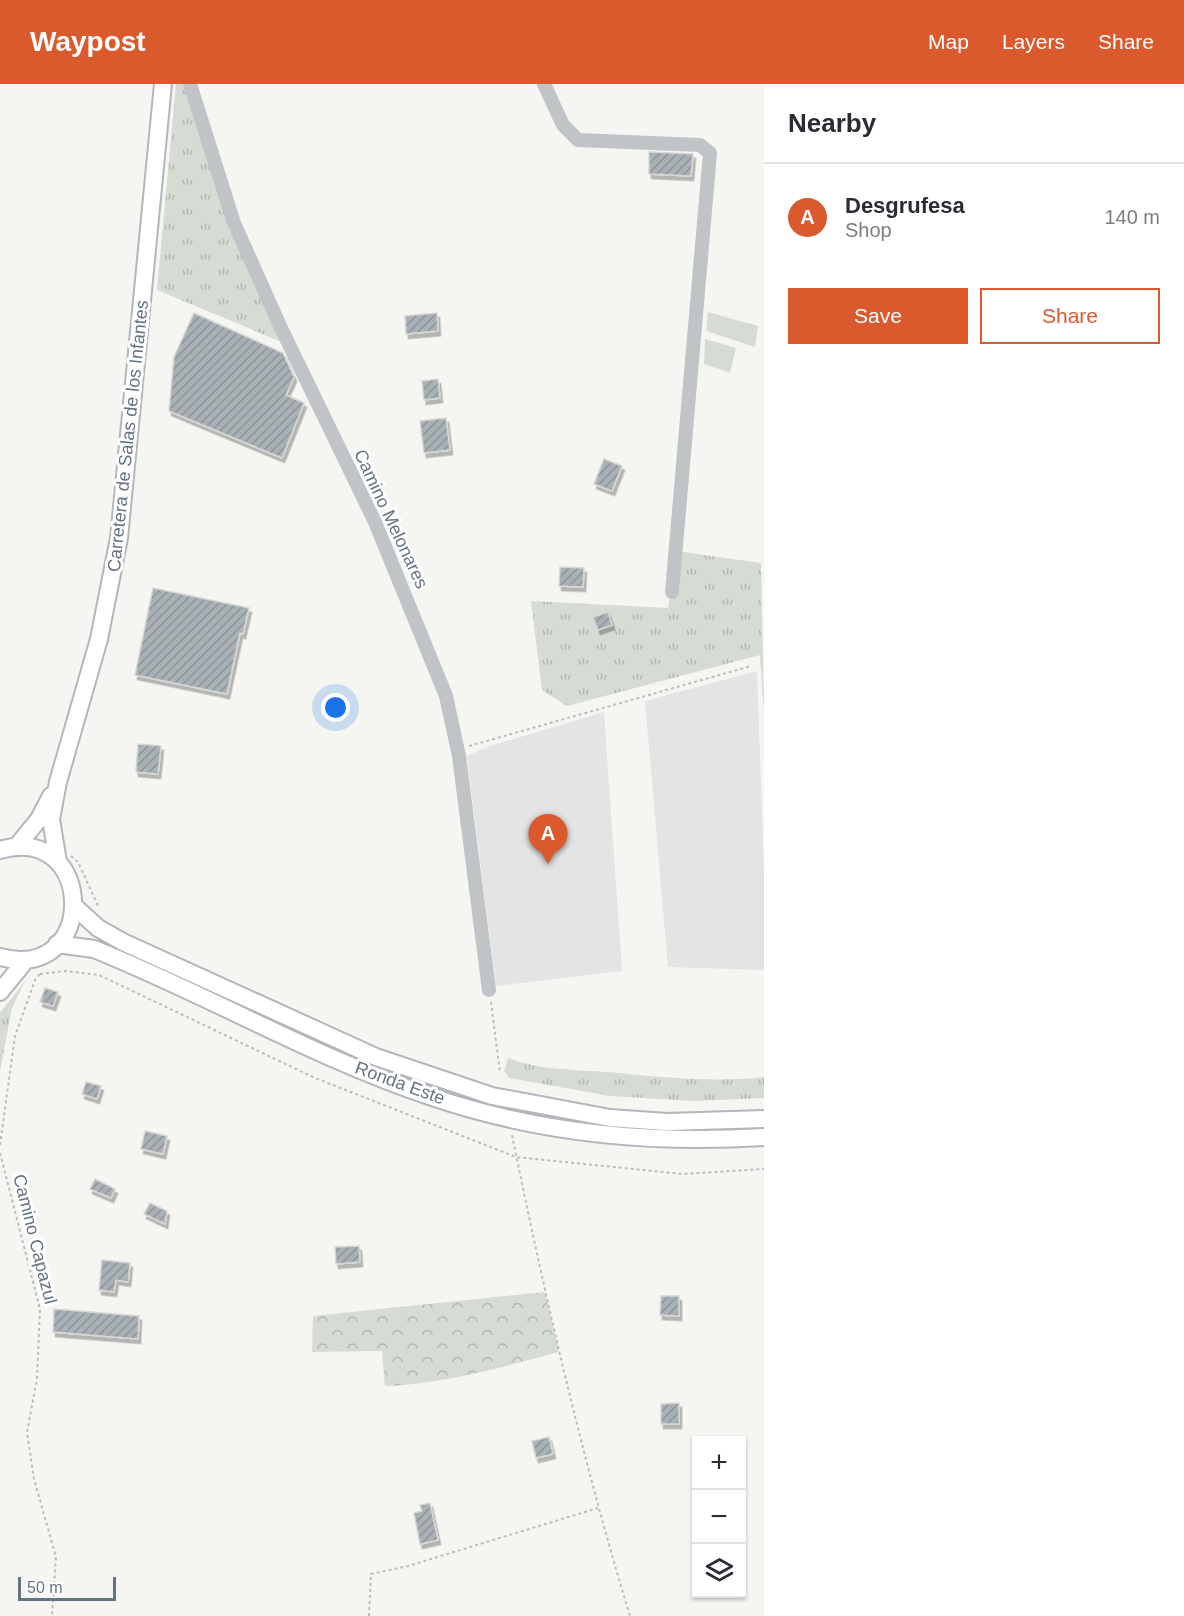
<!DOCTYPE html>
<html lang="en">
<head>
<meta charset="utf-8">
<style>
  body { margin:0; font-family:Helvetica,sans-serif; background:#f2f2f3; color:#2b2b33 }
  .controls { position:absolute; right:18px; bottom:18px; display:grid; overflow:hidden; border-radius:0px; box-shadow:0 2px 4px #0004 }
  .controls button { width:54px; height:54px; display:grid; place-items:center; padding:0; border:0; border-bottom:2px solid #e1e1e2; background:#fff; color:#2b2b33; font:30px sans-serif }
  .scale { position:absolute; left:18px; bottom:15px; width:98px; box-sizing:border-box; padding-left:6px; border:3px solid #657481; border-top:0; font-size:16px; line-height:21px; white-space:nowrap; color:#657481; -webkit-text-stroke:4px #fff; paint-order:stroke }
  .you { position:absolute; left:336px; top:624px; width:21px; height:21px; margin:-15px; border:4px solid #fff; border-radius:50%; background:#1a73e8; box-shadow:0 0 0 9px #1a73e833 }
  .badge { display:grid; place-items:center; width:39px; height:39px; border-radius:50%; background:#da592d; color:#fff; font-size:20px; font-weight:700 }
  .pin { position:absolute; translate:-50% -50px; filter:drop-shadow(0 2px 3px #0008) }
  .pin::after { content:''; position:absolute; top:32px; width:21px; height:18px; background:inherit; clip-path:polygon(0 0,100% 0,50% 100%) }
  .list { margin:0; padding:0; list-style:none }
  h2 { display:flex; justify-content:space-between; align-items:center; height:78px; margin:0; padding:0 24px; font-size:26px }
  h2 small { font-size:20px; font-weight:400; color:#7c7c81 }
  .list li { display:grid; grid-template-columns:39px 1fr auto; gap:18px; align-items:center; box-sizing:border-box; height:108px; padding:0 24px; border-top:2px solid #e1e1e2 }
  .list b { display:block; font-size:22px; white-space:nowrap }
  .list p { margin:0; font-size:20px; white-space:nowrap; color:#7c7c81 }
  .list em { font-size:20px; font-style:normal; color:#7c7c81 }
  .actions { display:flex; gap:12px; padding:18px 24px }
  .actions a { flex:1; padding:14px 0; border:2px solid #da592d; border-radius:0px; text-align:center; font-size:21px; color:#da592d }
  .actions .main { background:#da592d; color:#fff }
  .icon { flex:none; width:33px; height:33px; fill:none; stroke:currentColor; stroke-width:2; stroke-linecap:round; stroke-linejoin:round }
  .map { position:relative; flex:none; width:764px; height:1532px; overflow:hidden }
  header { display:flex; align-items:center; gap:36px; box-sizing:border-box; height:84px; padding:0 30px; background:#da592d; color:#fff }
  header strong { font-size:28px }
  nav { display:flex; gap:33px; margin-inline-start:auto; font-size:21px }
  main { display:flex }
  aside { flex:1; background:#fff }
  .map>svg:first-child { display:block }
  .built { fill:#e3e4e3 }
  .grass { fill:url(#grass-tufts) }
  .forest { fill:url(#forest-crowns) }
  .green { fill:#d6dcd3 }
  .building { fill:url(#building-hatch); stroke:#d6d6d4; stroke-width:1.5; filter:url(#shadow) }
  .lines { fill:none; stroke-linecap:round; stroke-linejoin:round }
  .major-casing { stroke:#b3b7bb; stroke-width:20 }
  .path { stroke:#babcbe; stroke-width:2; stroke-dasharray:3 3; stroke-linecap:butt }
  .minor { stroke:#c0c4c7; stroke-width:14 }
  .major { stroke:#fff; stroke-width:16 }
  .labels { text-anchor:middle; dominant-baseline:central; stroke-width:6; stroke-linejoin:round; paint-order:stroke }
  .street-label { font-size:18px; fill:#657481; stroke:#fff }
</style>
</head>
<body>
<header>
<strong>Waypost</strong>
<nav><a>Map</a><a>Layers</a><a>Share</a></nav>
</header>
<main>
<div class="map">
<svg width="764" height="1532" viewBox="0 0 764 1532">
  <defs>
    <pattern id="grass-tufts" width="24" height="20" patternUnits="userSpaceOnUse" patternTransform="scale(1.5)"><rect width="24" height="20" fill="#d6dcd3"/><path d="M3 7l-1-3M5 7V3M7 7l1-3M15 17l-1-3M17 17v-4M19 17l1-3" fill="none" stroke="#b1b7b1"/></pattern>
    <pattern id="forest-crowns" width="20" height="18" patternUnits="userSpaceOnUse" patternTransform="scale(1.5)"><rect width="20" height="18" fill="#d6dcd3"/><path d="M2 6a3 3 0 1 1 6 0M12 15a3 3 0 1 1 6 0" fill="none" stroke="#b1b7b1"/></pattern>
    <pattern id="building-hatch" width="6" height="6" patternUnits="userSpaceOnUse" patternTransform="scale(1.5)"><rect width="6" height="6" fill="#a9b1b6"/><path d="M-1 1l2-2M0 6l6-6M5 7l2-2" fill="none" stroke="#8d9599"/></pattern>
    <filter id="shadow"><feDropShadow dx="2.5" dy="4.5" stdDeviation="0" flood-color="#0004"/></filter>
  </defs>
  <rect width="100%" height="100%" fill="#f5f5f2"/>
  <path class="built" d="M757 587 764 785V886L668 883 645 617Z
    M604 628 622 887 496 902 467 672 490 662Z"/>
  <path class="grass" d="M176 0H186L284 259 157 206Z
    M676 467 761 479 764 632 760 571 567 622 542 606 531 517 668 524Z
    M25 897 12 924 0 987V929Z
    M508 974C539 986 574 986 608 988 659 993 712 999 764 993V1014L694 1017 610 1012 509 994 504 987Z"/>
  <path class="forest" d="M545 1208 559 1268C502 1283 444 1300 385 1302L382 1267 312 1268 313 1232Z"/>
  <path class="green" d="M708 228 758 242 755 263 706 247Z
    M705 255 736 264 730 289 704 280Z"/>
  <path class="building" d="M649 68 693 70 691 92 649 90Z
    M194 229 283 269 294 293 286 311 304 319 282 374 169 327 174 273Z
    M437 229 438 247 406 250 405 232Z
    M438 295 440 314 424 316 422 297Z
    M446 334 450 366 424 369 420 337Z
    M604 375 622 382 612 407 594 400Z
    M560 483 584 484 583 503 559 502Z
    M153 504 249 524 243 550 240 549 227 610 135 591Z
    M608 528 612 541 598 546 593 533Z
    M138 660 161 662 158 690 136 688Z
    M45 904 58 908 53 922 40 918Z
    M86 998 101 1002 97 1015 82 1010Z
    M145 1047 167 1052 163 1070 141 1065Z
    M95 1095 115 1105 111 1114 90 1105Z
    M150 1119 167 1127 165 1140 144 1130Z
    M359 1162 360 1178 336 1180 335 1163Z
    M102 1176 130 1179 128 1198 116 1196 114 1208 99 1206Z
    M661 1212H679V1232L660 1231Z
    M54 1225 139 1232 138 1255 53 1248Z
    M679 1319V1340H661V1320Z
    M549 1353 553 1370 536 1374 532 1357Z
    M430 1419 438 1456 420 1460 414 1429 422 1427 420 1421Z"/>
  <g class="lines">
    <defs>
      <path id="major" d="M17 762 39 735 51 712
        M0 766C96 738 99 899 0 873
        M58 778 51 735 58 698 99 555 119 454 163 0
        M75 823 98 844 123 858 376 973 492 1012 610 1034 667 1038 764 1035
        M57 860 94 865C208 911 315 974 432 1013 538 1049 653 1060 764 1053
        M0 908 26 876"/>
    </defs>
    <use href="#major" class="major-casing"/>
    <path class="path" d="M469 662 751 582
      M71 772 78 778 99 824
      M40 890 65 887 99 891 315 994 516 1073 682 1090 764 1085
      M491 918 500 989
      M512 1051C545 1213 582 1374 630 1532
      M0 1061 15 952 35 896 40 890
      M0 1069 40 1225 37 1295 27 1348 34 1395 56 1473 52 1532
      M369 1532 371 1490 408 1482 598 1424"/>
    <path class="minor" d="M190 0 234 139 281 244 375 438 446 612 459 672 489 906
      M544 0 563 41 578 56 700 61 710 69 672 508"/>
    <use href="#major" class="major"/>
  </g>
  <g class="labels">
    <g class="street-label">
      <text transform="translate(128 352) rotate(-84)">Carretera de Salas de los Infantes</text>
      <text transform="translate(391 435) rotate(65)">Camino Melonares</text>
      <text transform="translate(400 999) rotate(20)">Ronda Este</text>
      <text transform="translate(35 1155) rotate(76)">Camino Capazul</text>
    </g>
  </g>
</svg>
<div class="controls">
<button>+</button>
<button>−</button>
<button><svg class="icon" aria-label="layers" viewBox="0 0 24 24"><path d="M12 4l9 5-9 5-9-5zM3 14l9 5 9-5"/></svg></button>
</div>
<div class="scale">50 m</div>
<div class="you"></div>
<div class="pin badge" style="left:548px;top:780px">A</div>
</div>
<aside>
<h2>Nearby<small></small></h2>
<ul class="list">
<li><span class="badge">A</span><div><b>Desgrufesa</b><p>Shop</p></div><em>140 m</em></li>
</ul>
<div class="actions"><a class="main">Save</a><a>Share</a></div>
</aside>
</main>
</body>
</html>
